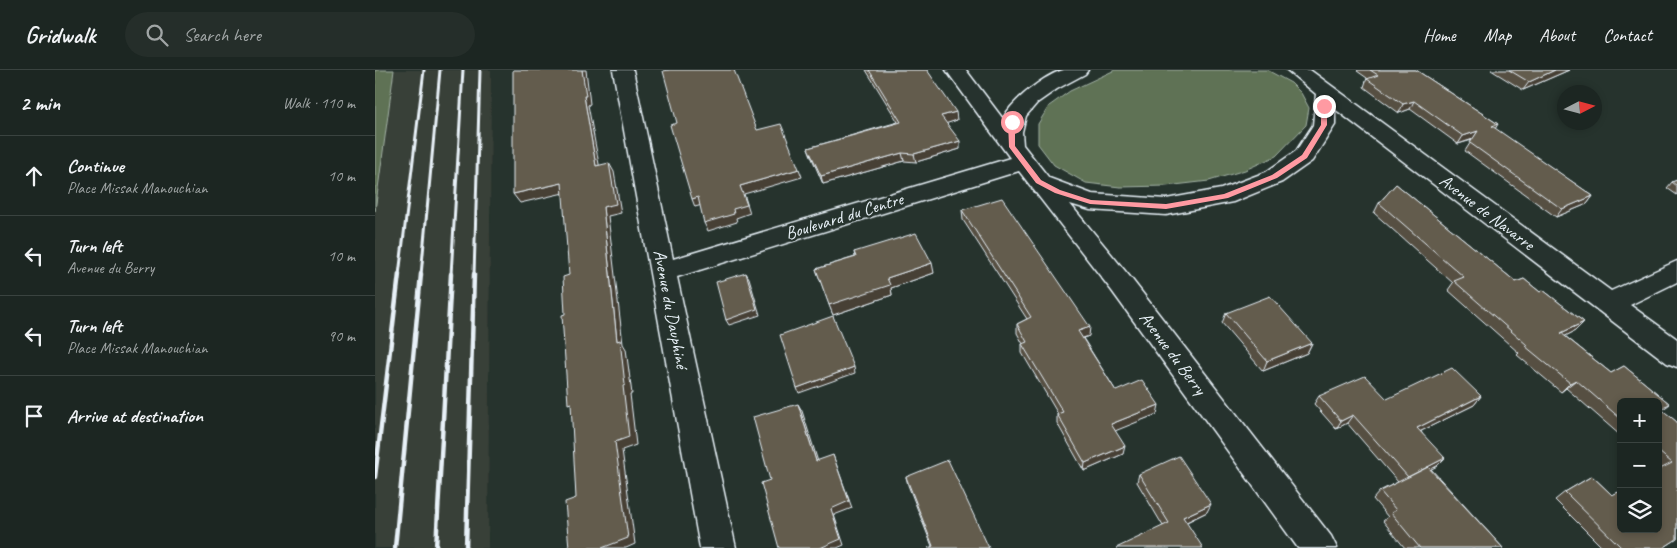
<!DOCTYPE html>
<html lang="en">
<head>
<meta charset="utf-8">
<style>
  body { margin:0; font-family:Caveat,sans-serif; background:#252e2a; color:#f1f3f6 }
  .controls { position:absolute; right:15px; bottom:15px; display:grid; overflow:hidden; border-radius:8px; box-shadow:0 2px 8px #0003 }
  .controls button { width:45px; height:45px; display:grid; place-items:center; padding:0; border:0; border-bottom:1px solid #3a4340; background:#1c2622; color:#f1f3f6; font:25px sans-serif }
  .compass { position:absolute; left:1182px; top:15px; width:45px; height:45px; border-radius:50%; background:#1c2622; box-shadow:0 2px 8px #0003; rotate:84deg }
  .stop { position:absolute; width:15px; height:15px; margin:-11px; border:4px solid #ff9aa2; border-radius:50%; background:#fff }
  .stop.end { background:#ff9aa2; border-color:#fff; box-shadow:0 1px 5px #0008 }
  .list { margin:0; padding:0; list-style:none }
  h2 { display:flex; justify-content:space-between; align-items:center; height:65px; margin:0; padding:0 20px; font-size:21px }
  h2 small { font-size:16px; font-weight:400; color:#a0a5a5 }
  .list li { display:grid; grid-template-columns:32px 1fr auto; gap:15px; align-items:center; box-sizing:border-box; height:80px; padding:0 20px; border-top:1px solid #3a4340 }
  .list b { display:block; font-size:19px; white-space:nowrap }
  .list p { margin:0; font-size:16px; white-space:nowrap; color:#a0a5a5 }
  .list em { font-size:16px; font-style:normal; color:#a0a5a5 }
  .icon { flex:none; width:28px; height:28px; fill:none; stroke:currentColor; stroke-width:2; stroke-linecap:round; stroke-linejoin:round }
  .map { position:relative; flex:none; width:1302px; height:478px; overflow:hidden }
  header { display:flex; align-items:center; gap:30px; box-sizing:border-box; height:70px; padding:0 25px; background:#1c2622; border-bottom:1px solid #3a4340 }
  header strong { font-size:24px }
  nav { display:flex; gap:28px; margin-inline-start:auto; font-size:18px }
  .search { width:350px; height:45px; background:#252e2a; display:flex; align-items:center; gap:12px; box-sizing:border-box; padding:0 18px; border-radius:28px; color:#a0a5a5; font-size:19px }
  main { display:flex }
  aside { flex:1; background:#1c2622 }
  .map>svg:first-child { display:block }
  .built { fill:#393f37 }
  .green { fill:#5e7255; stroke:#a3b2a6 }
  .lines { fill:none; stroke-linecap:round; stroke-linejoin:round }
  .minor-casing { stroke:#e8f1f8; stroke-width:3 }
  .minor { fill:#26332d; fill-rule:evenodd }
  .rail-far1 { stroke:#e8f1f8; stroke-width:3 }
  .rail { stroke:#e8f1f8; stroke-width:4.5 }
  .wall { fill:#564f42; stroke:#e8f1f8 }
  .shaded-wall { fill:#464036; stroke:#e8f1f8 }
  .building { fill:#645c4d; stroke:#e8f1f8 }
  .route { fill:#ff9aa2 }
  .labels { text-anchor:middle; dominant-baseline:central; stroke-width:4.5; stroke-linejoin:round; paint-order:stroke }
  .street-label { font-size:18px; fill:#e8f1f8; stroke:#26332d }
</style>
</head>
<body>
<header>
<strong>Gridwalk</strong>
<div class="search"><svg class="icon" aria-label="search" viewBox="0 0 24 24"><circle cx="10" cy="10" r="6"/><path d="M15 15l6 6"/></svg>Search here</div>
<nav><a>Home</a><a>Map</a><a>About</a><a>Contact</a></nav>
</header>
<main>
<aside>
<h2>2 min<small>Walk · 110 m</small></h2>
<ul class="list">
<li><svg class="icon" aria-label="ahead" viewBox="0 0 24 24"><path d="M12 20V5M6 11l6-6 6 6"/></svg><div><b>Continue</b><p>Place Missak Manouchian</p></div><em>10 m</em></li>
<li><svg class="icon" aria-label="left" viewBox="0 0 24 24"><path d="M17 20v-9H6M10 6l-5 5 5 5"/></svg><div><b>Turn left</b><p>Avenue du Berry</p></div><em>10 m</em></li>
<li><svg class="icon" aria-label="left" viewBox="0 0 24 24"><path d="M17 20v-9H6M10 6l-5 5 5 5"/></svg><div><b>Turn left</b><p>Place Missak Manouchian</p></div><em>90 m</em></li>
<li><svg class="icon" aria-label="arrive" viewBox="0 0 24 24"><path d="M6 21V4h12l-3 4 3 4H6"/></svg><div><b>Arrive at destination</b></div></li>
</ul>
</aside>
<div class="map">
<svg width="1302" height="478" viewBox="0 0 1302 478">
  <rect width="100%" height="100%" fill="#26332d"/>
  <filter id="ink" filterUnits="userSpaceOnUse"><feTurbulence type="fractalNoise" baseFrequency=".02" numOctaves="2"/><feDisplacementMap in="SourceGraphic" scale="10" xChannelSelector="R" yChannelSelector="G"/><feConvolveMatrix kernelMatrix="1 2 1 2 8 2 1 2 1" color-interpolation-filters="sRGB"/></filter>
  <g filter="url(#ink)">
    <path class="built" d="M19 0H116L113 478H0V141Z"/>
    <path class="green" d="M0 0H19L0 141Z
      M740 0H892L916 13 926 23 934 38 931 55 901 86 870 100 834 111 791 116 745 117 711 113 679 95 663 74V54L674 36 695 21Z"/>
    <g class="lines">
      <defs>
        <path id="minor" d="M238 0H258L298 189 635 88 571 0H591L628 49C635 32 672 3 689 0 697 0 705 0 713 0L710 4 682 19 662 33 651 46 647 62 648 75 674 108 717 124 791 129 846 119 891 102 921 81 938 55 941 24 912 0H935L1236 221 1302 191V212L1255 235 1302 269V297L1292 293 960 39V55L937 91 907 112 858 132 791 145 715 140 695 134 755 207 956 466 962 478H923L737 221 644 101 302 207 361 478H325Z"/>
      </defs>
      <use href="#minor" class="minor-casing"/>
      <use href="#minor" class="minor"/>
      <path class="rail-far1" d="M24 205 49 0
        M46 205 65 0
        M76 205 88 0
        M99 205 105 0"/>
      <path class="rail" d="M0 407 24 204
        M20 478 46 204
        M61 478 76 204
        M91 478 99 204"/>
    </g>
    <path class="wall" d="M491 0H552L582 50 571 53 585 79 541 92 529 91 448 114 436 86 433 78 523 52Z
      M983 0H1041L1123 54 1120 59 1218 126 1212 134 1181 147 1090 81 1097 70 1083 74 1035 39 1024 43 989 17 992 8 982 1Z
      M1116 0H1194L1148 20Z
      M1302 110V125L1292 118 1297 112Z
      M1021 114 1141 212 1149 209 1165 222 1168 220 1209 252 1200 261 1190 266 1236 303 1249 296 1295 334 1287 340 1302 352V469L1288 478H1228L1180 430 1190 422 1217 406 1237 425 1246 421V459H1283V332H1246V366L1191 318 1186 322 1142 285 1144 283 1073 220 1078 213 999 143 1004 133Z
      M587 140 714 266 708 268 741 321 782 344 740 360 748 384 709 401 682 353V344H683L647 283V274H648L642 263V254L652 249 588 150Z
      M479 182 559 203 516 218 517 225 458 245 441 199 480 187Z
      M851 243 937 273 932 283 888 301 847 253Z
      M944 326 1012 329 1106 326 1099 335 1046 361 1062 396 1056 399 1128 478H1030L1008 451 1013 447 998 429 1005 421 1023 412 972 353 961 359 939 334Z
      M764 404 832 442 812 452 788 456 762 412Z
      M531 407 614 478 557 476 533 415Z"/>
    <path class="shaded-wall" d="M207 0H211L215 34 213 35 226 105 221 96 209 26Z
      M1180 0H1194L1148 20 1154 12Z
      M1039 31 1035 39 1024 43 1028 34Z
      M581 42 582 50 567 55 566 46Z
      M1103 61 1098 69 1083 74 1088 66Z
      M585 71V79L541 92 539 84Z
      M527 83 529 91 448 114 446 106Z
      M234 93 239 102 246 143 233 146 248 274 251 279 257 324H255L261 375 247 380 260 474 251 478H227L240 372 242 271 228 137Z
      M424 99 427 107 369 124 375 143 361 148 362 152 333 161 329 153 358 139 365 116Z
      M187 113 193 122 145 133 138 124Z
      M1218 126 1212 134 1181 147 1187 139Z
      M323 127 327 135 320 137 317 129Z
      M557 193 559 203 516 218 517 225 458 245 454 235 512 208Z
      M371 203 374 208 385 245 354 255 351 250Z
      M1209 252 1200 261 1177 273 1186 263Z
      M715 257 714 266 702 270 703 261Z
      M937 273 932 283 888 301 892 291Z
      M479 297 480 303 424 323 422 318Z
      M1201 310 1186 322 1195 313Z
      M1106 326 1099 335 1036 366 1042 358Z
      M423 334 427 341 445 398 441 391Z
      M784 335 782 344 735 363 736 354Z
      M978 345 972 353 961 359 966 351Z
      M750 376 748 384 709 401 710 393Z
      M458 385 477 438 459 445 469 475 462 478H445L456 439Z
      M1070 388 1062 396 1026 415 1033 407Z
      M836 434 832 442 805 455 808 447Z"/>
    <path class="building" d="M138 0H207L211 26H209L221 96 234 93 241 134 228 137 242 271 245 270 250 315 248 316 254 367 240 372 253 468 227 478H194L190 432 201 428 196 333 193 334 187 245 190 244 188 207 194 205 187 113 138 124Z
      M295 0H359L382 60 406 54 424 99 365 116 372 135 358 139 359 144 329 153 323 127 317 129 295 55 302 53 288 1Z
      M494 0H552L581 42 566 46 585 71 539 84 527 83 446 106 433 78 526 52Z
      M995 0H1041L1123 54 1117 56 1218 126 1187 139 1095 73 1103 61 1088 66 1039 31 1028 34 992 9 1003 5Z
      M1134 0H1180L1154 12Z
      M1302 110V116L1297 112Z
      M1021 114 1141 212 1149 209 1165 222 1168 220 1209 252 1186 263 1236 303 1249 296 1295 334 1285 338 1302 352V469L1288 478H1247L1190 422 1217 406 1237 425 1246 421V459H1283V400L1297 393 1283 381V332H1246V349L1201 310 1195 313 1150 276 1152 275 1079 211 1089 207 1004 133Z
      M627 128 715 257 703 261 741 321 767 310 784 335 736 354 750 376 710 393 682 344 688 342 647 274 652 272 642 254 656 247 587 140Z
      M541 163 557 193 512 208 515 215 454 235 441 199 481 187 479 182Z
      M371 203 382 239 351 250 341 212Z
      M895 226 937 273 892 291 851 243Z
      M458 246 479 297 422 318 405 265Z
      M1077 298 1106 326 1042 358 1070 388 1033 407 978 345 966 351 944 326 990 306 1012 329Z
      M423 334 441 391 458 385 474 431 456 439 466 469 445 478H404L386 413 395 410 378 347Z
      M804 386 836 434 808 447 828 478H741L794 453 764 404Z
      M573 390 614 478H553L558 476 531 407Z
      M1053 397 1128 478H1045L1016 443 1021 440 1005 421Z"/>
  </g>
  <path class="route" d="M949 34 952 36V55L932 88 902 108 853 128 791 139 715 134 680 123 661 113 634 77 633 52 637 50 640 52V76L666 110 685 120 716 130 791 134 849 124 897 105 927 85 946 55V36Z"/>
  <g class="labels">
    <g class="street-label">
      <text transform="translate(1112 142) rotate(37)">Avenue de Navarre</text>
      <text transform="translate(469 146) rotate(-17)">Boulevard du Centre</text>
      <text transform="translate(296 239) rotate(79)">Avenue du Dauphiné</text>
      <text transform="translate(798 283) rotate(53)">Avenue du Berry</text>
    </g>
  </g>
</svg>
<div class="controls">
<button>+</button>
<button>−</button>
<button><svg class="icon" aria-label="layers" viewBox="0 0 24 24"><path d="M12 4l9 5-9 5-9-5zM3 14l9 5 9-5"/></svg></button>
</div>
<svg class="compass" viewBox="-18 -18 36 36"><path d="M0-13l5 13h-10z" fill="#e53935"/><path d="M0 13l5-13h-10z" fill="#a0a5a5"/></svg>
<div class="stop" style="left:637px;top:52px"></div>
<div class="stop end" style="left:949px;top:36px"></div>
</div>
</main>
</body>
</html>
